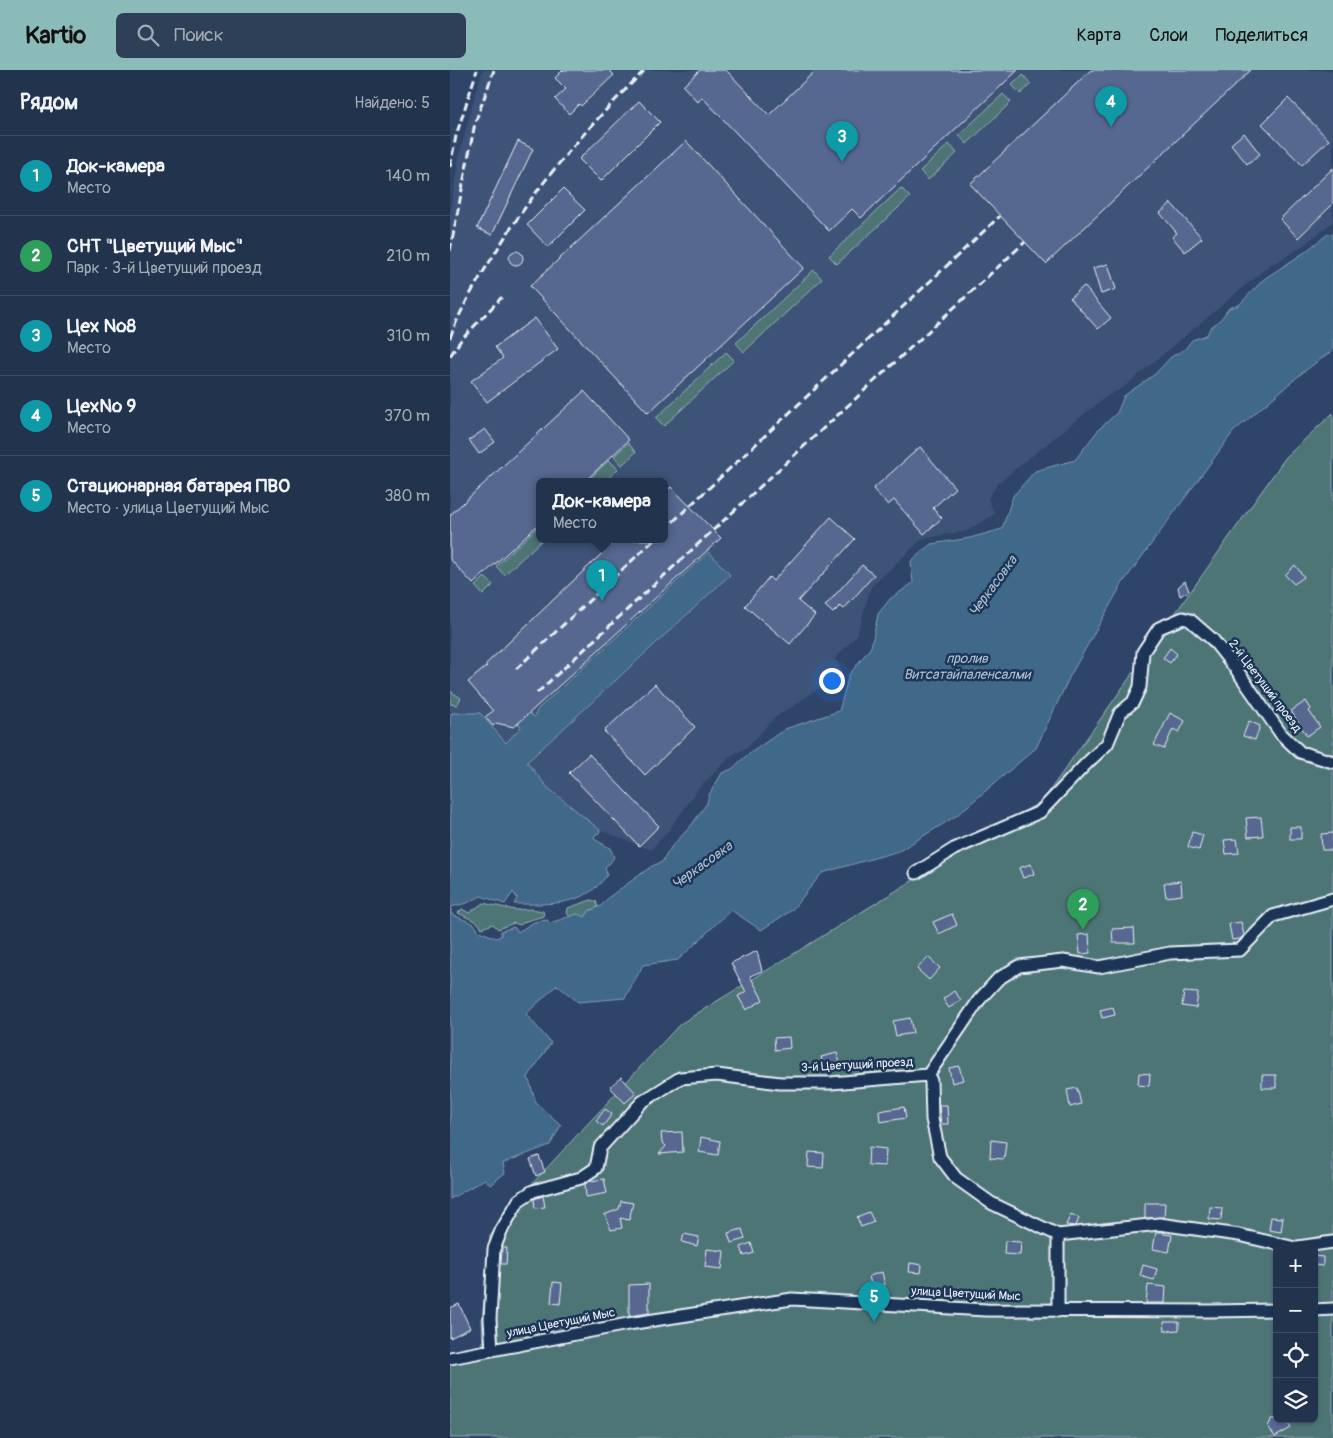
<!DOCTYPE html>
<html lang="ru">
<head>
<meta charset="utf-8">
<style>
  body { margin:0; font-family:Pangolin,sans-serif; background:#2e3f58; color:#f1f3f6 }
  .controls { position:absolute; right:15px; bottom:15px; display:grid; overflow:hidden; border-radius:8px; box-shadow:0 1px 4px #0004 }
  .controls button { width:45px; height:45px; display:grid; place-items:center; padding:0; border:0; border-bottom:1px solid #3f4e66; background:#22334e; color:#f1f3f6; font:25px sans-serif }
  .you { position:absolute; left:381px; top:610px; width:18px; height:18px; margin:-12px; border:4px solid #fff; border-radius:50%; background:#1a73e8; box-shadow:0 0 0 8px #1a73e833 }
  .badge { display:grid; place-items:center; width:32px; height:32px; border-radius:50%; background:#8bbbb9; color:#fff; font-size:16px; font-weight:700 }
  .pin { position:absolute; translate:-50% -41px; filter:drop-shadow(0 1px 2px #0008) }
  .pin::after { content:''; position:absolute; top:26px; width:18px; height:15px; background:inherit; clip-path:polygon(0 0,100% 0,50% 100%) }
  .popup { position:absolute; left:86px; top:408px; width:132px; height:65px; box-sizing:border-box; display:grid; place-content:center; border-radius:8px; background:#22334e; filter:drop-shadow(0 1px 4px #0005); font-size:16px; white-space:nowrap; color:#a2aab6 }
  .popup b { font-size:19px; color:#f1f3f6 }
  .popup::after { content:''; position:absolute; left:50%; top:100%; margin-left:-10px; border:10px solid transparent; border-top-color:#22334e }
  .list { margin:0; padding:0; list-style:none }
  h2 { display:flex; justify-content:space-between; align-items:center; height:65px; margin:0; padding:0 20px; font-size:21px }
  h2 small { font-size:16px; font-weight:400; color:#a2aab6 }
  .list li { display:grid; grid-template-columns:32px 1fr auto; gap:15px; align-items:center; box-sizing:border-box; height:80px; padding:0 20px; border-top:1px solid #3f4e66 }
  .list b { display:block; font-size:19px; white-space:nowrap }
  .list p { margin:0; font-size:16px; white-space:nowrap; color:#a2aab6 }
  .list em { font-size:16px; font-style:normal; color:#a2aab6 }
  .icon { flex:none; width:28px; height:28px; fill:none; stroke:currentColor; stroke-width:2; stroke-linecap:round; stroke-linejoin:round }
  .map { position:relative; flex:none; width:883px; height:1368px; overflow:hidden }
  header { display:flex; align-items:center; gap:30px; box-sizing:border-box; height:70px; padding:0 25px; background:#8bbbb9; color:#111 }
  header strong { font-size:24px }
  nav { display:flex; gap:28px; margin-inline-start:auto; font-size:18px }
  .search { width:350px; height:45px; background:#2e3f58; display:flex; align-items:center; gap:12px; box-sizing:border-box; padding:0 18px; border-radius:8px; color:#a2aab6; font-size:19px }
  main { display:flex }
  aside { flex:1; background:#22334e }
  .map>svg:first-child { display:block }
  .built { fill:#3d5277; fill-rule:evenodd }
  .green { fill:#4e7476; stroke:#9bb2b7 }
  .water { fill:#406888; stroke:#839fb5 }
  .building { fill:#576890; stroke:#e8f1f8 }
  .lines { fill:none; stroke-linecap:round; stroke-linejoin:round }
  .minor-casing { stroke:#e8f1f8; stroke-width:15 }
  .minor { stroke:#1d3557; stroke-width:11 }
  .rail { stroke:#e8f1f8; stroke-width:3; stroke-dasharray:8 4; stroke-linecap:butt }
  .labels { text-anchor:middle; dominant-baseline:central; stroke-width:5; stroke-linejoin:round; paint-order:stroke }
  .street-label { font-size:12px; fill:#e8f1f8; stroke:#1d3557 }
  .water-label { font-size:14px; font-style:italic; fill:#adc1d1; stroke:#1d3557 }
</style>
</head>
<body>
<header>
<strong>Kartio</strong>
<div class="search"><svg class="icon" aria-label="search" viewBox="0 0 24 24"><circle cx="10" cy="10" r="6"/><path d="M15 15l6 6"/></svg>Поиск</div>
<nav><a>Карта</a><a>Слои</a><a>Поделиться</a></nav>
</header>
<main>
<aside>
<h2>Рядом<small>Найдено: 5</small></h2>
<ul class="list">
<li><span class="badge" style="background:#0f9aa8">1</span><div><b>Док-камера</b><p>Место</p></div><em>140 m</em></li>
<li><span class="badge" style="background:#2e9e5b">2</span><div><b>СНТ &quot;Цветущий Мыс&quot;</b><p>Парк · 3-й Цветущий проезд</p></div><em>210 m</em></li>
<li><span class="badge" style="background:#0f9aa8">3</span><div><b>Цех №8</b><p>Место</p></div><em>310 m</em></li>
<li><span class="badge" style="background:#0f9aa8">4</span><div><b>Цех№ 9</b><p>Место</p></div><em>370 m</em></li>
<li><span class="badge" style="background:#0f9aa8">5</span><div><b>Стационарная батарея ПВО</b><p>Место · улица Цветущий Мыс</p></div><em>380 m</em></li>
</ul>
</aside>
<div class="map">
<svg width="883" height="1368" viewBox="0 0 883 1368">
  <rect width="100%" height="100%" fill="#2e4468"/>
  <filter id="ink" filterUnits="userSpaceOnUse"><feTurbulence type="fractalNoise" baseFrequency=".02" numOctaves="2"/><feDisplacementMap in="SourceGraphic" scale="10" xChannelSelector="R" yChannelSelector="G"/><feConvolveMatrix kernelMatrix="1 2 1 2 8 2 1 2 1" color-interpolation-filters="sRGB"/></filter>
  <g filter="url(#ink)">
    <path class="built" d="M33 0H883V152L850 178 829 191 820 195 673 318 657 326 548 413 538 429 545 444 517 461 472 469 421 517 407 565 385 589 393 601 342 637 324 648 298 677 282 685 250 717 218 761 201 780 150 760 97 717 77 692 280 506 259 482 88 639 84 647 79 643 71 657 56 673 30 643H2L0 647V145L8 90 26 20ZM90 412H214V470H90Z"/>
    <path class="green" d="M573 5 581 14 570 24 562 15Z
      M553 24 561 32 517 74 509 65Z
      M499 74 507 83 478 110 470 101Z
      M451 118 460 127 387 194 379 186Z
      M364 200 372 209 294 282 286 273Z
      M276 282 284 290 214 356 206 348Z
      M883 343V1239L864 1240V1177H827V1349H864V1245L883 1246V1368H0V1286L10 1289 14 1278 33 1277 32 1251 40 1166 81 1115 230 954 593 730 836 387Z
      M178 373 186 382 172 395 164 386Z
      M159 390 168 399 154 412H136Z
      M89 456 90 470H92L54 505 46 496Z
      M35 507 43 515 33 525 25 516Z
      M0 621 11 628 7 635 0 634Z
      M141 830 146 831 148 837 139 841 135 847 127 844 120 847 117 843 118 838Z
      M33 833 65 840 81 839 93 841 94 846 76 851 70 855 64 853 48 859 43 854 32 858 27 852 8 843 12 839 19 843Z"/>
    <path class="water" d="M878 164H883V280L852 303 783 362 672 514 620 606 586 678 506 746 449 781 372 803 342 840 311 860 281 840 228 890 193 895 175 928 128 932 107 915 76 944 101 973 78 1007 86 1033 111 1055 100 1075 53 1093 55 1103 40 1115 35 1109 0 1129V647L2 643H30L56 673 71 657 68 653 79 643 84 647 88 639 259 482 280 505 77 692 97 717 150 760 149 763 146 764 144 769 160 778 164 787 160 793 155 797 157 805C135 837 99 834 64 834L67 828 63 822 55 834 31 826 17 833 1 837V844L24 854 29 861 46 868 51 866V861L64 857 68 862 84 852 97 850 100 853 127 844 135 847 139 841 151 836 159 827 202 796 212 792 222 776 241 756 257 733 259 725 272 703 282 699 296 686 335 659 389 641 399 605 421 577 428 544 440 529 463 513 461 491 481 474 520 468 552 459 563 426 585 401 625 390 649 359 667 343 674 326 705 304 721 287 735 279 742 270 757 265 760 258 771 249 779 238 789 235 814 209 855 182Z"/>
    <path class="building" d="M113 0H159L164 5 131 36 129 34 119 44 105 29 116 19 105 8Z
      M250 0H276L319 45 366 0H568L411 148 402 139 379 161 252 27 248 32 233 16Z
      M641 0H801L596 194 520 114Z
      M838 28 879 70 852 95 812 54Z
      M189 31 210 52 151 111 129 89Z
      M794 63 810 84 797 94 781 74Z
      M68 71 83 79 42 165 27 158Z
      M236 71 354 198 198 343 80 216Z
      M883 98V134L848 168 830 149Z
      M113 119 135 140 98 177 77 155Z
      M721 133 752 168 735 182 722 167 727 163 710 143Z
      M59 188a7 7 0 1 1 14 0a7 7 0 1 1-14 0Z
      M658 194 666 219 651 224 643 198Z
      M634 216 661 248 648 259 620 228Z
      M85 248 108 279 37 332 21 311 53 288 45 277Z
      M134 321 179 370 134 412H90V453L23 514 0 489V445Z
      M35 359 45 372 29 384 19 370Z
      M470 377 505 418 483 438 492 448 474 464 444 430 438 435 423 419Z
      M221 417 271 468 64 657 46 653 43 656 35 647 43 641 18 612 37 596 35 595 166 470H214V423Z
      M381 447 405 469 348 531 365 545 340 574 295 536 319 507 323 511Z
      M412 495 424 505 394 539 390 536 383 543 375 536Z
      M845 495 854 507 844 514 835 505Z
      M735 511 739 521 730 526 728 517Z
      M720 578 727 584 720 593 713 588Z
      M205 614 245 657 195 705 154 661Z
      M856 631 861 639 859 641 870 657 857 666 841 641Z
      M720 643 735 651 729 662 723 659 714 679 704 675Z
      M799 651 810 656 805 670 793 666Z
      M139 684 209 756 189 776 119 703Z
      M811 747 813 766 798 767 796 748Z
      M840 757H851V769H840Z
      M742 762 753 765 749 780 738 777Z
      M883 763V780H872L871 764Z
      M787 769 789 783 776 784 774 770Z
      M581 794 584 804 573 808 569 798Z
      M731 811 732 825 716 827 714 813Z
      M502 844 507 855 489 864 483 852Z
      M791 852 794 865 790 869 782 870 779 854Z
      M684 858 685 873H663L662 859Z
      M639 864 640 883 630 884 628 865Z
      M307 881 312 901 300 906 313 930 296 940 288 926 296 922 281 893Z
      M478 887 490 898 479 910 467 899Z
      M504 921 511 930 499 938 493 929Z
      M734 922 748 923 746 938 732 936Z
      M663 937 665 945 652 948 650 940Z
      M460 948 463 963 446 966 443 951Z
      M339 967 340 978 325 980 324 968Z
      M387 983 390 993 374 998 371 987Z
      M509 996 513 1010 502 1013 499 998Z
      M689 1003 700 1004 699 1016 688 1015Z
      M812 1005H826V1018H812Z
      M171 1007 186 1023 175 1033 160 1017Z
      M627 1018 631 1034 620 1037 617 1020Z
      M489 1035H497L498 1054H491Z
      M454 1037 456 1048 430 1052 429 1041Z
      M155 1039 162 1044 153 1056 146 1051Z
      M232 1062 233 1082 209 1084 216 1076 212 1072 211 1063Z
      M251 1067 270 1071 268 1085 249 1082Z
      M541 1070 556 1072 554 1089 540 1088Z
      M419 1077 436 1079 435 1096 418 1095Z
      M359 1082 374 1083 373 1098 358 1097Z
      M89 1086 95 1102 86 1106 80 1089Z
      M154 1109 157 1123 136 1127 135 1114 140 1111Z
      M93 1126 95 1137 85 1138 84 1129Z
      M171 1131 183 1133 179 1150 170 1148 172 1158 161 1160 156 1146 154 1145 169 1139Z
      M695 1133H715L714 1147 695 1148Z
      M760 1137 772 1138 771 1150 759 1149Z
      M419 1142 424 1152 411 1157 407 1147Z
      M621 1144 629 1148 626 1156 616 1155Z
      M821 1147 833 1148 831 1162 819 1160Z
      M292 1159 295 1169 281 1173 278 1163Z
      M706 1162H714V1164L722 1165 719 1182 703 1179Z
      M234 1164 249 1167 247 1176 232 1172Z
      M555 1171 571 1172 570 1185 554 1184Z
      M301 1173 304 1183 294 1186 291 1177Z
      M52 1178H57L56 1194H51Z
      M257 1179 274 1181 272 1199 255 1197Z
      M864 1186 873 1187V1196L864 1195Z
      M460 1193 472 1195 471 1203 459 1202Z
      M693 1195 707 1199 704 1210 690 1206Z
      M432 1202 435 1215 422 1218 419 1206Z
      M103 1212 112 1213 110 1234 101 1233Z
      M199 1214V1243L179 1246V1215Z
      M698 1215 716 1217 715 1233H696Z
      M9 1234 20 1258 0 1268V1238Z
      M714 1252H729V1260L715 1261Z
      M822 1349H834L841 1358 825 1367 818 1356Z"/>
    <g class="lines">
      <defs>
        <path id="minor" d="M466 803 504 779 590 742 635 695 657 674 670 643 683 632 690 617 693 582 709 558 733 548 740 550 763 570 786 599 831 664 850 682 883 692
          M478 1005 481 1011 482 1049 490 1087 506 1108 541 1133 608 1165 709 1154 789 1165 841 1177
          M608 1165V1241
          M848 1177 883 1172
          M864 1240 883 1239
          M42 1280 40 1249 44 1179 51 1161 69 1130 83 1121 131 1108 146 1098 150 1078 192 1032 230 1008 267 1005 330 1013H381L478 1005 529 930 548 909 569 896 613 891 649 897 720 883 790 880 823 846 883 829
          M0 1288 178 1254 342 1229 536 1240 760 1241 827 1240"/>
      </defs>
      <use href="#minor" class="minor-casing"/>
      <use href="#minor" class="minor"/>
      <path class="rail" d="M0 97 6 66 27 0
        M0 181 25 53 44 0
        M0 268C10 240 26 213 42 188 84 118 137 57 195 0
        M0 286 11 270 52 227
        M214 460 550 146
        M66 599 204 470
        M87 623 575 172"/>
    </g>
  </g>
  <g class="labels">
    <g class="street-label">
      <text transform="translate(815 616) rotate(53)">2-й Цветущий проезд</text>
      <text transform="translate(407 995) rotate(-3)">3-й Цветущий проезд</text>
      <text transform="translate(516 1224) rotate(3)">улица Цветущий Мыс</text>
      <text transform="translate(111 1253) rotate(-11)">улица Цветущий Мыс</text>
    </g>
    <g class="water-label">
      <text transform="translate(543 516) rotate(-54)">Черкасовка</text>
      <text x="517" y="588">пролив<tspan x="517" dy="16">Витсатайпаленсалми</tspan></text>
      <text transform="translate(252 795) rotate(-36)">Черкасовка</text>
    </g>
  </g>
</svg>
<div class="controls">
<button>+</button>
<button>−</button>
<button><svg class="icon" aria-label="locate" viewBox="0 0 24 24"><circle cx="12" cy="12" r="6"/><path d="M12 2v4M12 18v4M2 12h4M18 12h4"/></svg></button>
<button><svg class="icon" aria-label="layers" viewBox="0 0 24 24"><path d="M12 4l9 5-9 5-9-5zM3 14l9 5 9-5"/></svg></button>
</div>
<div class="you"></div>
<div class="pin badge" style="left:152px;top:531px;background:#0f9aa8">1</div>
<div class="popup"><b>Док-камера</b>Место</div>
<div class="pin badge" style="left:633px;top:860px;background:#2e9e5b">2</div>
<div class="pin badge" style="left:392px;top:92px;background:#0f9aa8">3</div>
<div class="pin badge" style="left:661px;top:57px;background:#0f9aa8">4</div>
<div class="pin badge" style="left:424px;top:1252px;background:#0f9aa8">5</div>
</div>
</main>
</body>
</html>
